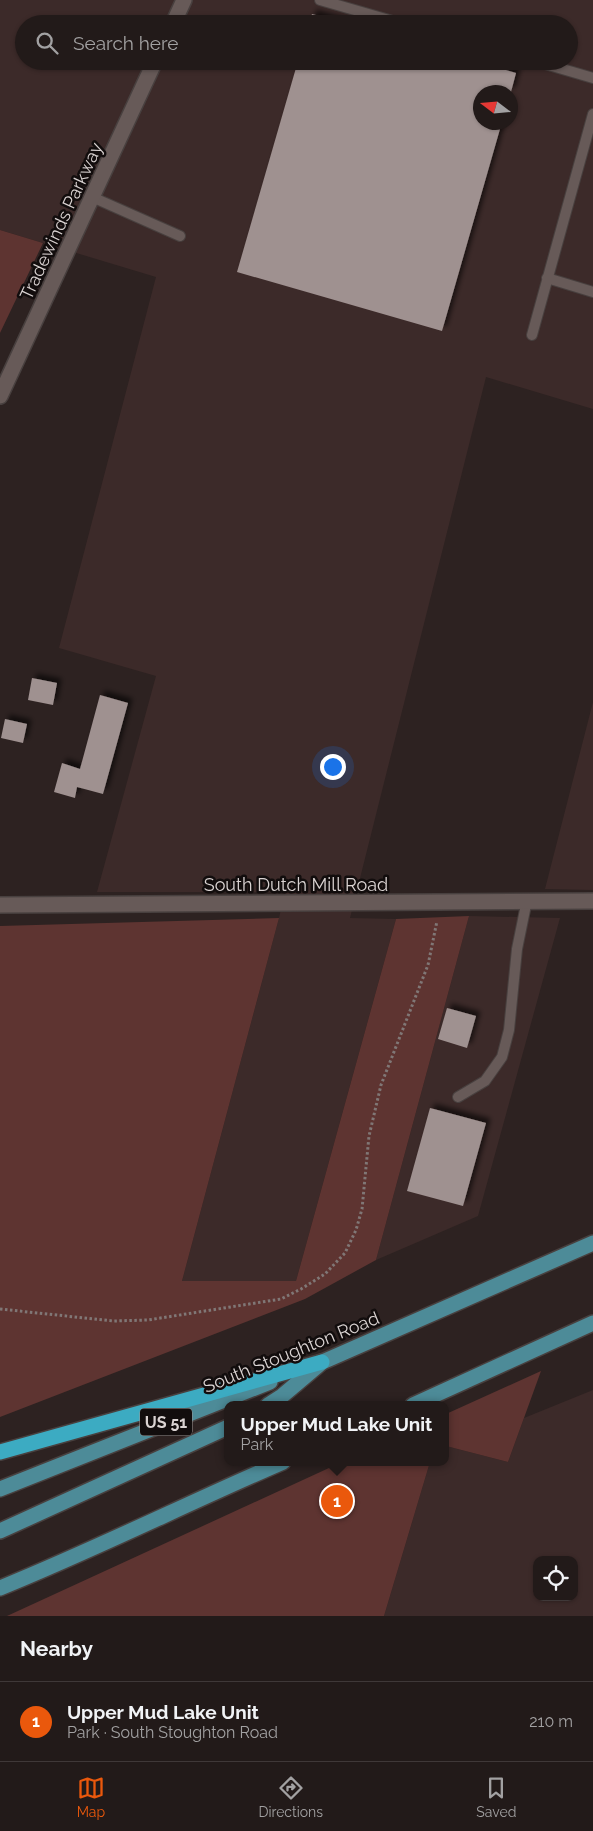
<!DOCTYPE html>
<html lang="en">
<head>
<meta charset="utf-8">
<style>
  body { margin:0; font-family:Raleway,sans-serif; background:#2e2726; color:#f1f3f6 }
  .controls { position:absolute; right:15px; bottom:15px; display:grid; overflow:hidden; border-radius:10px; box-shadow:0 1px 4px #0004 }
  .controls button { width:45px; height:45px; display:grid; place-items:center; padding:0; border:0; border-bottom:1px solid #3f3838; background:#221a19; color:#f1f3f6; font:25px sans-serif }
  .compass { position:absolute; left:473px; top:85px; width:45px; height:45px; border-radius:50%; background:#221a19; box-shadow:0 1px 4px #0004; rotate:286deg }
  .you { position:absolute; left:332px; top:766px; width:18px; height:18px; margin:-12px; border:4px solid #fff; border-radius:50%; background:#1a73e8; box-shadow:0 0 0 8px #1a73e833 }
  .badge { display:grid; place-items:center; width:32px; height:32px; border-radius:50%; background:#ea580c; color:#fff; font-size:16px; font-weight:700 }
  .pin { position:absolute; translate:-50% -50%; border:2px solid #fff; box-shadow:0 1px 5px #0006 }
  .popup { position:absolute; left:224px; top:1401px; width:225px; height:65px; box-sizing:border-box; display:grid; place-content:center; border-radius:10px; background:#221a19; filter:drop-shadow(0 1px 4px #0005); font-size:16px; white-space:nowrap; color:#a2a1a2 }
  .popup b { font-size:19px; color:#f1f3f6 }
  .popup::after { content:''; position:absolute; left:50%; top:100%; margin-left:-10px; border:10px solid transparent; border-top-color:#221a19 }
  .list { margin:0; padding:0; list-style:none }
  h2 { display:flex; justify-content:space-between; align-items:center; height:65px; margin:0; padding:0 20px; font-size:21px }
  h2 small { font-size:16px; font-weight:400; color:#a2a1a2 }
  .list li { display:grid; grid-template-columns:32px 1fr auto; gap:15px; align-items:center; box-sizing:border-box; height:80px; padding:0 20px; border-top:1px solid #3f3838 }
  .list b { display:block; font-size:19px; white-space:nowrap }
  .list p { margin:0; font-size:16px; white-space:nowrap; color:#a2a1a2 }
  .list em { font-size:16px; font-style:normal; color:#a2a1a2 }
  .icon { flex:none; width:28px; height:28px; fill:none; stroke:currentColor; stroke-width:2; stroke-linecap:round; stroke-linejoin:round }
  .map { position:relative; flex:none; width:593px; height:1616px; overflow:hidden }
  .search { position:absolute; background:#221a19; box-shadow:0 1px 4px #0004; left:15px; right:15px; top:15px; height:55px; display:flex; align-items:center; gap:12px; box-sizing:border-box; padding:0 18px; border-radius:28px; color:#a2a1a2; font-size:19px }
  .sheet { height:145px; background:#221a19 }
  nav { display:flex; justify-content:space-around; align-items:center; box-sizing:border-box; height:70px; border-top:1px solid #3f3838; background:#221a19; font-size:14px; color:#a2a1a2 }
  nav a { display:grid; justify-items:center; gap:2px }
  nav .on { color:#ea580c }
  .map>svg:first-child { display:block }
  .built { fill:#3c2a29; fill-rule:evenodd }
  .green { fill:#5e3431 }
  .building { fill:#9f9190; filter:url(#shadow) }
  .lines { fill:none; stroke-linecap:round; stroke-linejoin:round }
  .lane-casing { stroke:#48403f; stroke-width:12 }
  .street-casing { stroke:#48403f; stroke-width:18 }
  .primary-casing { stroke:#48403f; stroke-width:18 }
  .highway-casing { stroke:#48403f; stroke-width:18 }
  .path { stroke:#807776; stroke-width:3; stroke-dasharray:2.5 2.5; stroke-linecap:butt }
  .lane { stroke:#675a58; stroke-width:10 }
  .street { stroke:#675a58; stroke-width:15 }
  .primary { stroke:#4d8b98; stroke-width:15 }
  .highway { stroke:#3cabc2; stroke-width:15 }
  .labels { text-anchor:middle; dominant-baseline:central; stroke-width:5; stroke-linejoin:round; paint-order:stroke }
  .shield { fill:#120d0d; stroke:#9e9897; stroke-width:1 }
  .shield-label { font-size:16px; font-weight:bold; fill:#dad3d2 }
  .street-label { font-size:18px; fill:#dad3d2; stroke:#120d0d }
</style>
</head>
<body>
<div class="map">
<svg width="593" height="1616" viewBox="0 0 593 1616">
  <defs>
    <filter id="shadow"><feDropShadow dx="4.5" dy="-4.5" stdDeviation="2.5" flood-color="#0009"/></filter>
  </defs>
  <rect width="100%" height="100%" fill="#2d2221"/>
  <path class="built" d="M0 0H593V409L486 377 350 918 396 919 296 1281H182L279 918 285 892H97L156 676 59 648 156 277 0 230ZM24 24H569V61H24ZM480 92H510V122H480Z
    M593 702V890L545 889Z
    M469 916 560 918 478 1216 376 1260Z
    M593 1390V1616H384L430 1462H446V1446L508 1462 524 1418ZM537 1560H574V1597H537Z"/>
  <path class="green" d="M0 230 43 243 0 333Z
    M469 916 376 1260 305 1299 0 1417V926L279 918 182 1281H296L396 919Z
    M541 1371 508 1462 446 1446V1414Z
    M342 1462H430L384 1616H7Z"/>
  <path class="building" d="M312 14 344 23V24H309Z
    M298 61H476L516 73 511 92H480V122H502L442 331 237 272Z
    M32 678 57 683 53 705 28 700Z
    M100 695 128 703 103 794 77 787 75 798 54 792 62 763 80 769Z
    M5 719 27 724 23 743 1 738Z
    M447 1008 476 1016 467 1048 438 1039Z
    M430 1108 486 1123 463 1206 407 1191Z"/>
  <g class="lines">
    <defs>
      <path id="lane" d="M320 0 403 24
        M535 61 593 78
        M92 197 180 236
        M547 278 593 292
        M532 335 593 114
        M458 1097 485 1081 502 1057 509 1030 517 949 527 900"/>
      <path id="street" d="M173 24 184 0
        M0 396 155 61
        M0 905 593 901"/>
      <path id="primary" d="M311 1367 593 1243
        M268 1405 282 1396 321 1363
        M413 1405 593 1323
        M0 1489 270 1382
        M0 1531 228 1427
        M0 1588C96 1549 188 1503 283 1462"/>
      <path id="highway" d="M0 1452 322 1362"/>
    </defs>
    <use href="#lane" class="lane-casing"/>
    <use href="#street" class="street-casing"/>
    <use href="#primary" class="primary-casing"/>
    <use href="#highway" class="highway-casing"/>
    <path class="path" d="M0 1309 113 1321 148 1320 281 1299 301 1289 325 1274 345 1253 356 1230 362 1209 369 1136 381 1085 428 965 437 921"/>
    <use href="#lane" class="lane"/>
    <use href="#street" class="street"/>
    <use href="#primary" class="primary"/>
    <use href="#highway" class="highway"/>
  </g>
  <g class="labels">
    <rect class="shield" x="140" y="1408.5" width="52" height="27" rx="4"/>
    <g class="shield-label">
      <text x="166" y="1422">US 51</text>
    </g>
    <g class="street-label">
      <text transform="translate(61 221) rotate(-65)">Tradewinds Parkway</text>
      <text x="296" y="884">South Dutch Mill Road</text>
      <text transform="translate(291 1352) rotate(-22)">South Stoughton Road</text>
    </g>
  </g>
</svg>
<div class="controls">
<button><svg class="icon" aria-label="locate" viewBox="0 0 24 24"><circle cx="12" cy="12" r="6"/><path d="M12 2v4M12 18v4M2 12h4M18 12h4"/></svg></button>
</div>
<svg class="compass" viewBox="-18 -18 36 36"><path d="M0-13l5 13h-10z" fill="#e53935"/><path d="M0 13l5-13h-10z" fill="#a2a1a2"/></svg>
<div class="you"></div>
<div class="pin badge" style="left:337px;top:1501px">1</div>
<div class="popup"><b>Upper Mud Lake Unit</b>Park</div>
<div class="search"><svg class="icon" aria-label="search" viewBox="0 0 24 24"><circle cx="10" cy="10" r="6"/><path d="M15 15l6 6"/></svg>Search here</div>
</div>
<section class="sheet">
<h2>Nearby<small></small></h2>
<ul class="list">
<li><span class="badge">1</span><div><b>Upper Mud Lake Unit</b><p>Park · South Stoughton Road</p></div><em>210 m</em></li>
</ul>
</section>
<nav>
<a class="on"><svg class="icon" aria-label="map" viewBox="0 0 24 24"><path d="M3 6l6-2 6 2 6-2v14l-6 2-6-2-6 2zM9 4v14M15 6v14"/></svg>Map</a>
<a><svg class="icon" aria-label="directions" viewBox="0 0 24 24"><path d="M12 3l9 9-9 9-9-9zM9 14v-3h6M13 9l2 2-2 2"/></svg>Directions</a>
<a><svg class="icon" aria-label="saved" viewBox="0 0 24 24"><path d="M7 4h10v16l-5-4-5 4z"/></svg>Saved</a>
</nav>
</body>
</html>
